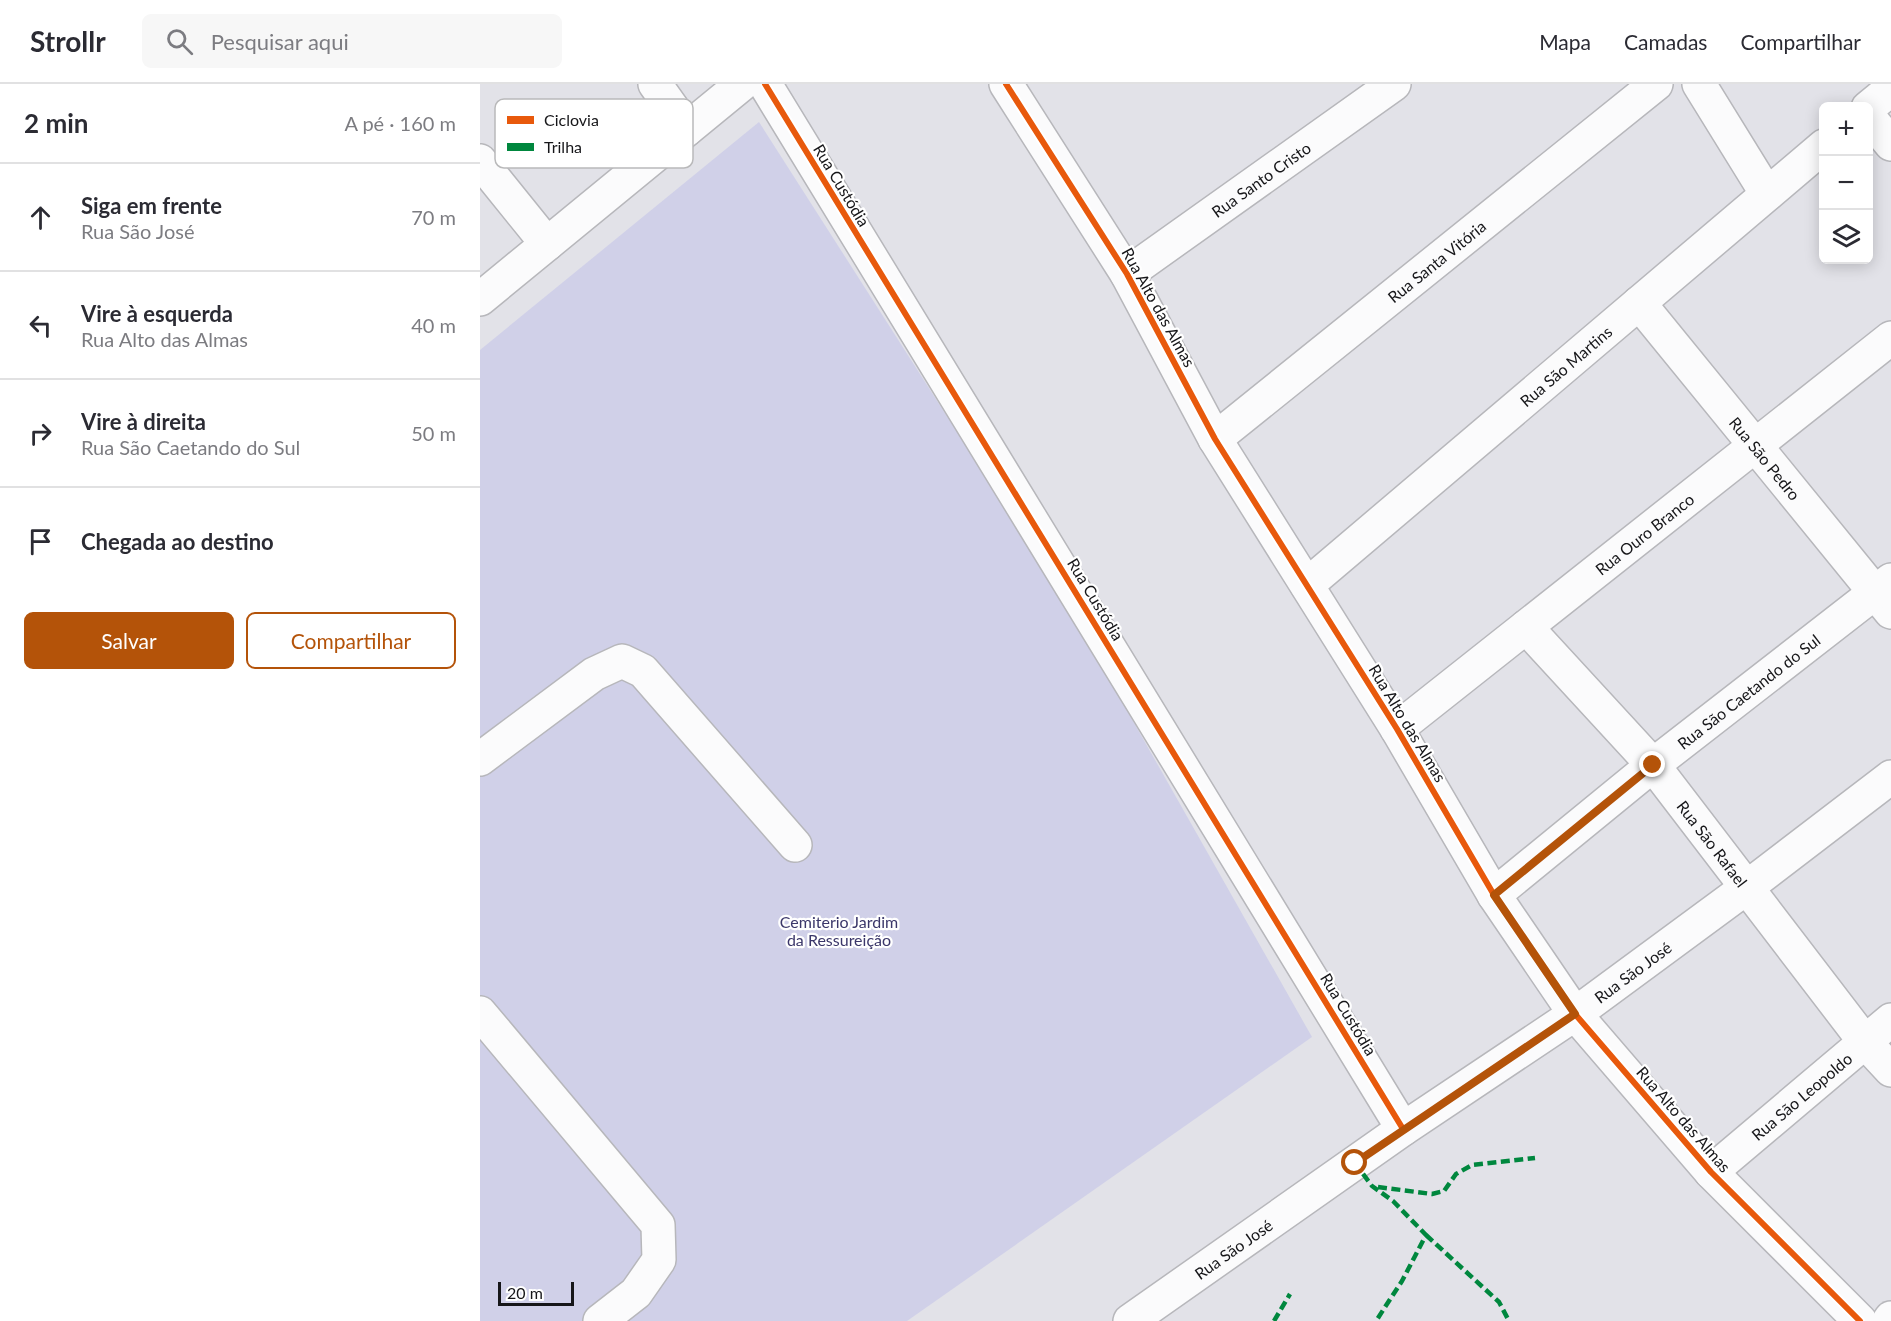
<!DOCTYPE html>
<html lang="pt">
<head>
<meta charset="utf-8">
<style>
  body { margin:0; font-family:Lato,sans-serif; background:#f7f7f7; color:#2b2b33 }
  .controls { position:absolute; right:18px; top:18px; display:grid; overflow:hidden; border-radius:9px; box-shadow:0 3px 15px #0003 }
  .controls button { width:54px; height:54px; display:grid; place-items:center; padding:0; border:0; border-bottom:2px solid #e1e1e2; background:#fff; color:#2b2b33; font:30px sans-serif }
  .scale { position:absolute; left:18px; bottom:15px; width:76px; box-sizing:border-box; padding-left:6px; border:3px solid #161619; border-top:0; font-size:16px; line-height:21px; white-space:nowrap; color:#161619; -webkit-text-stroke:4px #fff; paint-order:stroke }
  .stop { position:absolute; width:18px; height:18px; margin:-14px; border:4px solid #b45309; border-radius:50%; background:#fff }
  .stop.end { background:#b45309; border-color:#fff; box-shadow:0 2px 6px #0008 }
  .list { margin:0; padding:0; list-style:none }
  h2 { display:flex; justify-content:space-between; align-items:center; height:78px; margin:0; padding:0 24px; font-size:26px }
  h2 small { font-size:20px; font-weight:400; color:#7c7c81 }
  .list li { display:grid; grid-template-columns:39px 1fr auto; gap:18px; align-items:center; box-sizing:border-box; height:108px; padding:0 24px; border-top:2px solid #e1e1e2 }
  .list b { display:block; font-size:22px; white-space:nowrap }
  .list p { margin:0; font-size:20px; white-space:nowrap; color:#7c7c81 }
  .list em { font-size:20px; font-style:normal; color:#7c7c81 }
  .actions { display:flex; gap:12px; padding:18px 24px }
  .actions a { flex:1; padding:14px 0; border:2px solid #b45309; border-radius:9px; text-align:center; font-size:21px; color:#b45309 }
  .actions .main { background:#b45309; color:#fff }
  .icon { flex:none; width:33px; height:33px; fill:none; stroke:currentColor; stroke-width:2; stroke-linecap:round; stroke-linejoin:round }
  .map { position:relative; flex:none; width:1411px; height:1237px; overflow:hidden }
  header { display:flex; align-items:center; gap:36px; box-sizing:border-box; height:84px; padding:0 30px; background:#fff; border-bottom:2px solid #e1e1e2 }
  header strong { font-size:28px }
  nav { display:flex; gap:33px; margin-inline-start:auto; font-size:21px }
  .search { width:420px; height:54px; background:#f7f7f7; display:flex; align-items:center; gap:15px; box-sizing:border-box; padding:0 21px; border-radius:9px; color:#7c7c81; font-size:22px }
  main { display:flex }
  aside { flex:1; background:#fff }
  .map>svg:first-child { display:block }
  .green { fill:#d0d0e8 }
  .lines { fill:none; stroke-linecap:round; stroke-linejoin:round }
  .minor-casing { stroke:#b7b7bb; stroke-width:36 }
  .major-casing { stroke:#b7b7bb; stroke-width:36 }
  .minor { stroke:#fbfbfc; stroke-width:33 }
  .major { stroke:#fbfbfc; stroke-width:33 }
  .quiet { stroke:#00873e; stroke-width:4.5; stroke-dasharray:9 4.5; stroke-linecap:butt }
  .cycleway-casing { stroke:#fff; stroke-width:10 }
  .cycleway { stroke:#e8590c; stroke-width:6 }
  .route { stroke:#b45309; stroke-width:8 }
  .labels { text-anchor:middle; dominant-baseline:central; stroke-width:4.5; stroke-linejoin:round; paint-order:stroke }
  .street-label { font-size:16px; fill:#161619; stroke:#fff }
  .park-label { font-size:16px; fill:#3b376a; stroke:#fff }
  .key { fill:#fff; stroke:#b9b9ba; stroke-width:1.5 }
  .key-label { font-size:16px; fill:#161619 }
</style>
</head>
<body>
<header>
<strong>Strollr</strong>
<div class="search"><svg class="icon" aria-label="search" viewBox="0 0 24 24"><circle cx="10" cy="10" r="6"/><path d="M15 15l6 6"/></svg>Pesquisar aqui</div>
<nav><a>Mapa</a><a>Camadas</a><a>Compartilhar</a></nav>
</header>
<main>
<aside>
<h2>2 min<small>A pé · 160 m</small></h2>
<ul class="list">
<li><svg class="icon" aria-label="ahead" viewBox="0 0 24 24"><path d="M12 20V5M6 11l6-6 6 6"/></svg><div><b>Siga em frente</b><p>Rua São José</p></div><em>70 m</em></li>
<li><svg class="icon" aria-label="left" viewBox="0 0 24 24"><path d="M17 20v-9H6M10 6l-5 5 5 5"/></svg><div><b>Vire à esquerda</b><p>Rua Alto das Almas</p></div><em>40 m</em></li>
<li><svg class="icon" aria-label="right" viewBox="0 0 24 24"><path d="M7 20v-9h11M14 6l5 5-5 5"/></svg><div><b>Vire à direita</b><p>Rua São Caetando do Sul</p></div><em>50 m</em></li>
<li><svg class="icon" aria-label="arrive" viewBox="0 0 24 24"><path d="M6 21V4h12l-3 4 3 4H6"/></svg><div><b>Chegada ao destino</b></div></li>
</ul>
<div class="actions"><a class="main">Salvar</a><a>Compartilhar</a></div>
</aside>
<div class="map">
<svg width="1411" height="1237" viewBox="0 0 1411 1237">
  <rect width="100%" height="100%" fill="#e2e2e8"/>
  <path class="green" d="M279 38 585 517 832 953 427 1237H0V266Z"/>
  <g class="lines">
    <defs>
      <g id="minor">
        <path d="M175 0 207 45"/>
        <path d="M285 0 923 1045"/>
        <path d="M526 0 647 190 735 355 917 645 1014 811 1095 930 1231 1088 1380 1237"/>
        <path d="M1219 0 1287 110"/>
        <path d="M1388 24 1411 5"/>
        <path d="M1388 32 1411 60"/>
        <path d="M0 77 67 160"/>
        <path id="s1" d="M647 190 914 0"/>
        <path id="s2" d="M1159 219 1411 528"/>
        <path id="s3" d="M735 355 1176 0"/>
        <path id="s4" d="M827 501 1344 62"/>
        <path id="s5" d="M1046 543 1173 681 1385 958 1411 986"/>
        <path id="s6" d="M917 645 1411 254"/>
        <path d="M0 675 114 590 142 577 163 587 315 761"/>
        <path id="s7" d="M1014 811 1173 681 1411 496"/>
        <path d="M0 929 178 1141 179 1176 156 1209 120 1237"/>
        <path id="s8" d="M1231 1088 1411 936"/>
        <path id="s9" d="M650 1237 923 1045 1095 930 1266 804 1411 693"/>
        <path d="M1409 1237 1411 1234"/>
      </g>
      <path id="major" d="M0 215 262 0"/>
    </defs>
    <use href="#minor" class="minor-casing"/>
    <use href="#major" class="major-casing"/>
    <use href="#minor" class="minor"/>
    <use href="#major" class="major"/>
    <path class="quiet" d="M875 1079 892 1102 913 1117 946 1151 922 1197 896 1237
      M898 1103 952 1110 964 1107 976 1090 992 1081 1055 1074
      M946 1151 1019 1218 1029 1237
      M794 1237 810 1210"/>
    <defs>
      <path id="cycleway" d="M285 0 923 1045
        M526 0 647 190 735 355 917 645 1014 811 1095 930 1231 1088 1380 1237"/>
    </defs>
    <use href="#cycleway" class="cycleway-casing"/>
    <use href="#cycleway" class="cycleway"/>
  </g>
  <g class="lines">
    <path class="route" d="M875 1079 1095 930 1014 811 1173 681"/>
  </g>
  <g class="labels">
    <g class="street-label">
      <text stroke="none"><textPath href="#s1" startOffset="164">Rua Santo Cristo</textPath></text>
      <text transform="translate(362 101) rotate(59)">Rua Custódia</text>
      <text stroke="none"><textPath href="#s3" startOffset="284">Rua Santa Vitória</textPath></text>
      <text transform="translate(679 223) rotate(61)">Rua Alto das Almas</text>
      <text stroke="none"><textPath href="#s4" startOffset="339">Rua São Martins</textPath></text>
      <text stroke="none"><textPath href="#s2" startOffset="200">Rua São Pedro</textPath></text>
      <text stroke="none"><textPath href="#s6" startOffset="315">Rua Ouro Branco</textPath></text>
      <text transform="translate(616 515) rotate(59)">Rua Custódia</text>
      <text stroke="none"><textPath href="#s7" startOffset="326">Rua São Caetando do Sul</textPath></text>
      <text transform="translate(928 639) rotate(59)">Rua Alto das Almas</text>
      <text stroke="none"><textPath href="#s5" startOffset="286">Rua São Rafael</textPath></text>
      <text stroke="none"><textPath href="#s9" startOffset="612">Rua São José</textPath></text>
      <text transform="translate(869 930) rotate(59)">Rua Custódia</text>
      <text stroke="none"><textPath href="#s8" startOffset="118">Rua São Leopoldo</textPath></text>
      <text transform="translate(1204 1035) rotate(49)">Rua Alto das Almas</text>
      <text stroke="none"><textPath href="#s9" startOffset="126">Rua São José</textPath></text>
    </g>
    <g class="park-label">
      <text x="359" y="837">Cemiterio Jardim<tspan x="359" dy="18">da Ressureição</tspan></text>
    </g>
  </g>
  <rect x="15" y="15" width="198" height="69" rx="9" class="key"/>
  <rect x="27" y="32" width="27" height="8" fill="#e8590c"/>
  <rect x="27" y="59" width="27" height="8" fill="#00873e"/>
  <g class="key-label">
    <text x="64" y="42">Ciclovia</text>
    <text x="64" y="69">Trilha</text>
  </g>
</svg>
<div class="controls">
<button>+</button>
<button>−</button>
<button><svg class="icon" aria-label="layers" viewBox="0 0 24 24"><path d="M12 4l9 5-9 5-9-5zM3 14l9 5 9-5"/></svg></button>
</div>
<div class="scale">20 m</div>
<div class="stop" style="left:875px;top:1079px"></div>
<div class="stop end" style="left:1173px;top:681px"></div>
</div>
</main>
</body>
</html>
